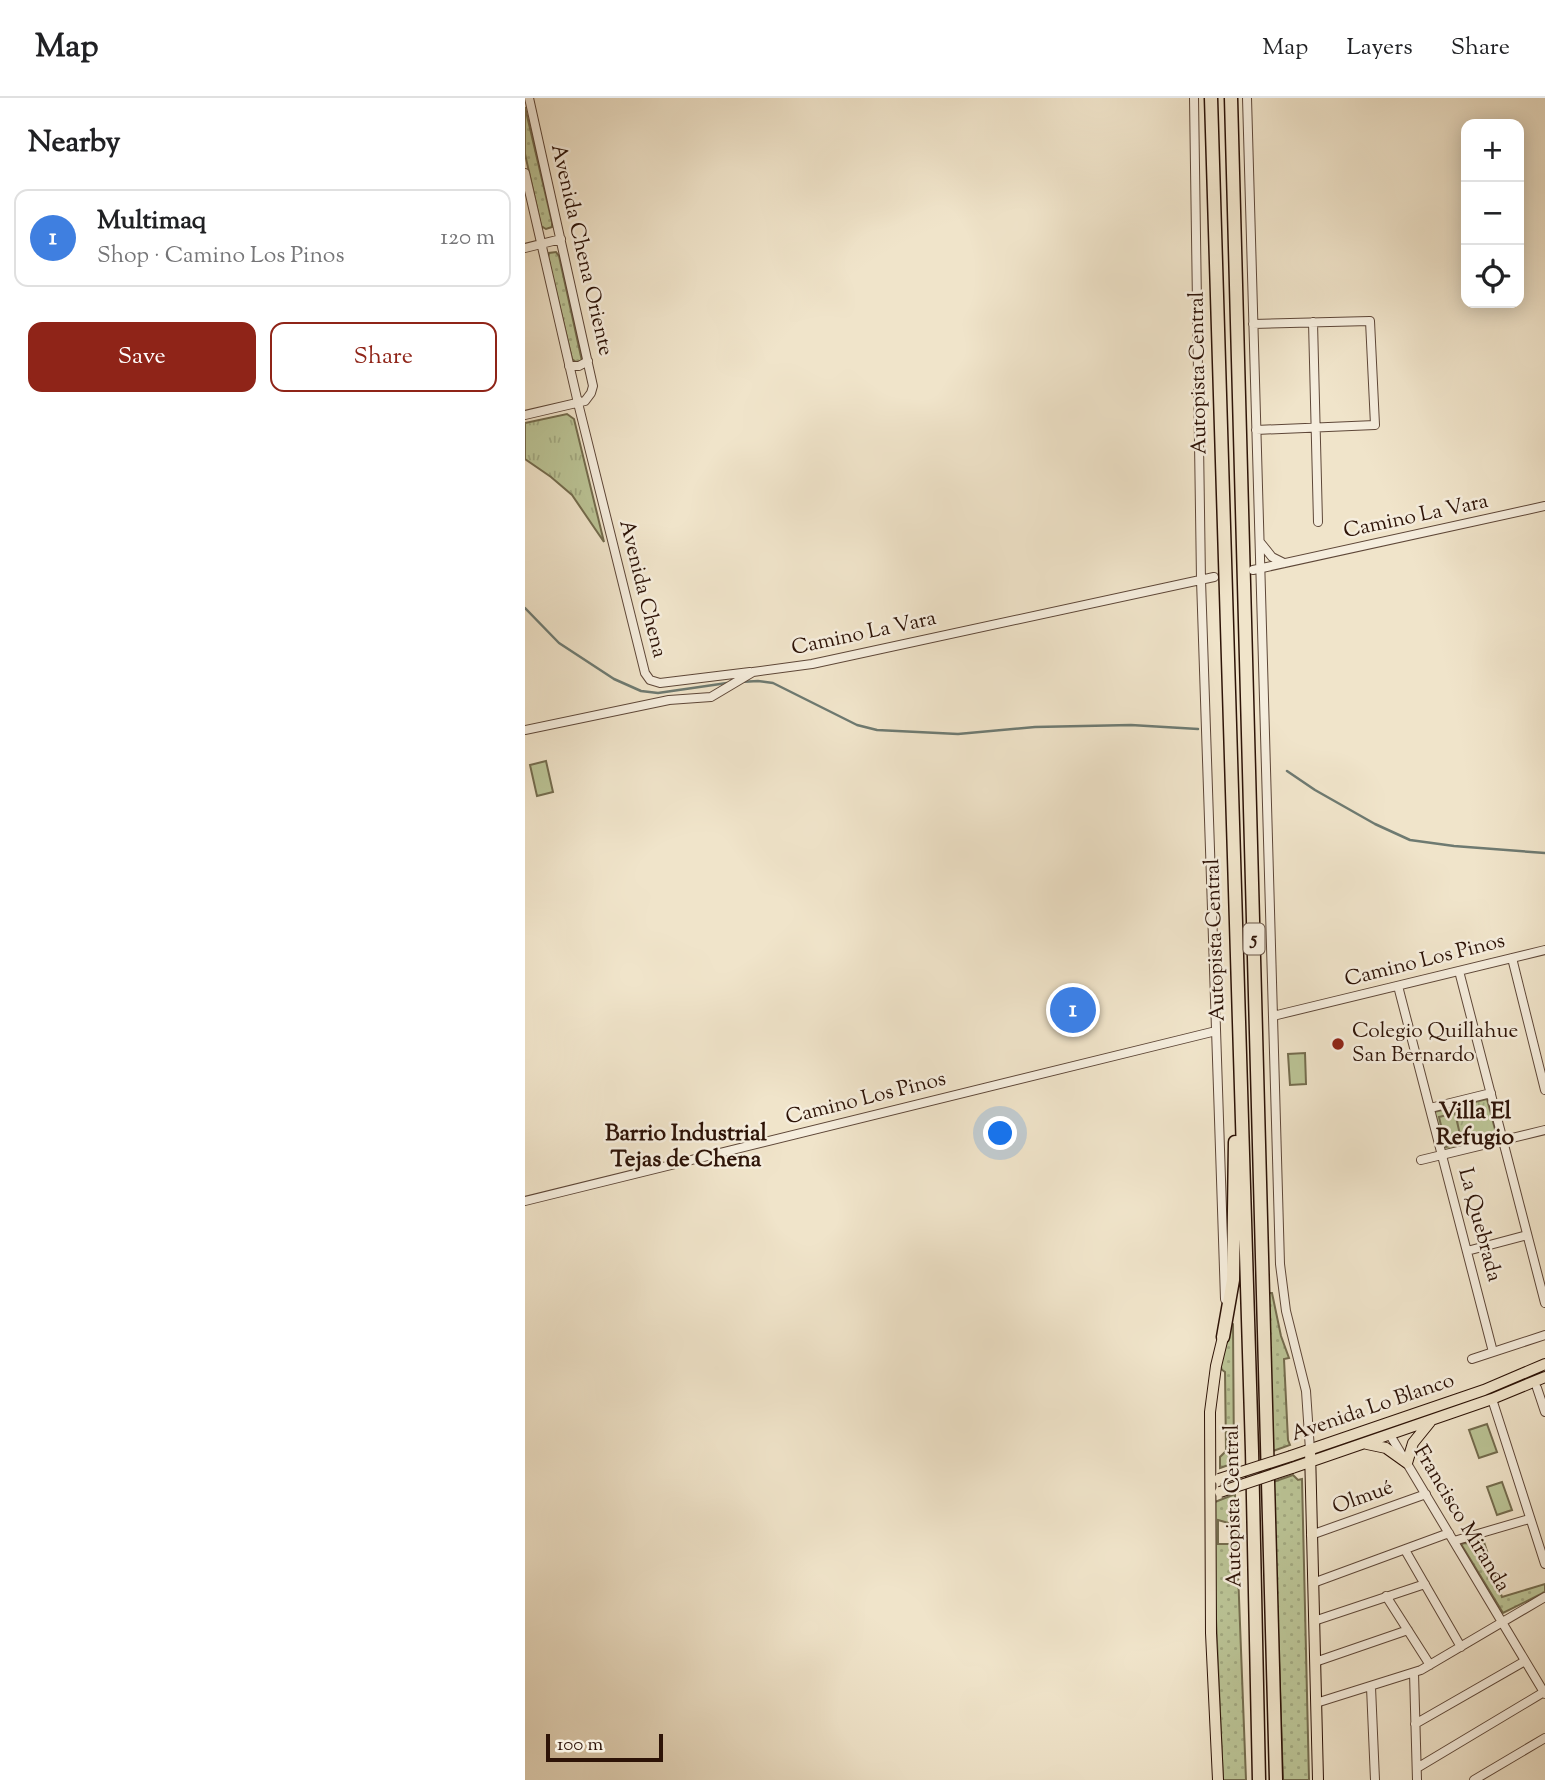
<!DOCTYPE html>
<html lang="en">
<head>
<meta charset="utf-8">
<style>
  body { margin:0; font-family:"Sorts Mill Goudy",serif; background:#f2f2f2; color:#202124 }
  .controls { position:absolute; right:21px; top:21px; display:grid; overflow:hidden; border-radius:14px; box-shadow:0 4px 18px #0003 }
  .controls button { width:63px; height:63px; display:grid; place-items:center; padding:0; border:0; border-bottom:2px solid #e0e0e0; background:#fff; color:#202124; font:35px sans-serif }
  .scale { position:absolute; left:21px; bottom:18px; width:117px; box-sizing:border-box; padding-left:7px; border:4px solid #2d1307; border-top:0; font-size:19px; line-height:24px; white-space:nowrap; color:#2d1307; -webkit-text-stroke:5px #f5eddd; paint-order:stroke }
  .you { position:absolute; left:476px; top:1036px; width:24px; height:24px; margin:-18px; border:5px solid #fff; border-radius:50%; background:#1a73e8; box-shadow:0 0 0 10px #1a73e833 }
  .badge { display:grid; place-items:center; width:46px; height:46px; border-radius:50%; background:#8f2418; color:#fff; font-size:23px; font-weight:700 }
  .pin { position:absolute; translate:-50% -50%; border:4px solid #fff; box-shadow:0 2px 7px #0006 }
  .list { margin:0; padding:0; list-style:none }
  h2 { display:flex; justify-content:space-between; align-items:center; height:91px; margin:0; padding:0 28px; font-size:30px }
  h2 small { font-size:23px; font-weight:400; color:#757577 }
  .list li { display:grid; grid-template-columns:46px 1fr auto; gap:21px; align-items:center; box-sizing:border-box; height:98px; margin:0 14px 14px; padding:0 14px; border:2px solid #e0e0e0; border-radius:14px }
  .list b { display:block; font-size:26px; white-space:nowrap }
  .list p { margin:0; font-size:23px; white-space:nowrap; color:#757577 }
  .list em { font-size:23px; font-style:normal; color:#757577 }
  .actions { display:flex; gap:14px; padding:21px 28px }
  .actions a { flex:1; padding:16px 0; border:2px solid #8f2418; border-radius:14px; text-align:center; font-size:24px; color:#8f2418 }
  .actions .main { background:#8f2418; color:#fff }
  .icon { flex:none; width:38px; height:38px; fill:none; stroke:currentColor; stroke-width:2; stroke-linecap:round; stroke-linejoin:round }
  .map { position:relative; flex:none; width:1020px; height:1682px; overflow:hidden }
  header { display:flex; align-items:center; gap:42px; box-sizing:border-box; height:98px; padding:0 35px; background:#fff; border-bottom:2px solid #e0e0e0 }
  header strong { font-size:33px }
  nav { display:flex; gap:38px; margin-inline-start:auto; font-size:24px }
  main { display:flex }
  aside { flex:1; background:#fff }
  .map>svg:first-child { display:block }
  .grass { fill:url(#grass-dots); stroke:#746c4e; stroke-width:2; fill-rule:evenodd }
  .park { fill:url(#park-tufts); stroke:#746c4e; stroke-width:2 }
  .pitch { fill:#bbc496; stroke:#746c4e; stroke-width:2 }
  .lines { fill:none; stroke-linecap:round; stroke-linejoin:round }
  .stream { stroke:#6e7a71; stroke-width:2.5 }
  .minor-casing { stroke:#5e4738; stroke-width:10 }
  .major-casing { stroke:#2d1307; stroke-width:12 }
  .highway-casing { stroke:#2d1307; stroke-width:15 }
  .minor { stroke:#f5eddd; stroke-width:8 }
  .major { stroke:#f0e4ca; stroke-width:10 }
  .highway { stroke:#f0e4ca; stroke-width:12 }
  .major-bridge-casing { stroke:#2d1307; stroke-width:12; stroke-linecap:butt }
  .major-bridge { stroke:#f0e4ca; stroke-width:10 }
  .poi-dot { fill:#8f2418; stroke:#f5eddd; stroke-width:2.5 }
  .labels { text-anchor:middle; dominant-baseline:central; stroke-width:5; stroke-linejoin:round; paint-order:stroke }
  .shield { fill:#f5eddd; stroke:#695447; stroke-width:2 }
  .shield-label { font-size:19px; font-weight:bold; fill:#2d1307 }
  .street-label { font-size:21px; fill:#2d1307; stroke:#f5eddd }
  .poi-label { font-size:21px; fill:#2d1307; stroke:#f5eddd; text-anchor:start }
  .neighbourhood-label { font-size:23px; font-weight:bold; fill:#2d1307; stroke:#f5eddd }
</style>
</head>
<body>
<header>
<strong>Map</strong>
<nav><a>Map</a><a>Layers</a><a>Share</a></nav>
</header>
<main>
<aside>
<h2>Nearby<small></small></h2>
<ul class="list">
<li><span class="badge" style="background:#3f7fe0">1</span><div><b>Multimaq</b><p>Shop · Camino Los Pinos</p></div><em>120 m</em></li>
</ul>
<div class="actions"><a class="main">Save</a><a>Share</a></div>
</aside>
<div class="map">
<svg width="1020" height="1682" viewBox="0 0 1020 1682">
  <defs>
    <pattern id="grass-dots" width="8" height="8" patternUnits="userSpaceOnUse" patternTransform="scale(1.75)"><rect width="8" height="8" fill="#bbc496"/><path d="M2 2h.1M6 6h.1" fill="none" stroke="#a1a880" stroke-width="1.8" stroke-linecap="round"/></pattern>
    <pattern id="park-tufts" width="24" height="20" patternUnits="userSpaceOnUse" patternTransform="scale(1.75)"><rect width="24" height="20" fill="#bbc496"/><path d="M3 7l-1-3M5 7V3M7 7l1-3M15 17l-1-3M17 17v-4M19 17l1-3" fill="none" stroke="#a1a880"/></pattern>
  </defs>
  <rect width="100%" height="100%" fill="#f0e4ca"/>
  <filter id="stains"><feTurbulence type="fractalNoise" baseFrequency=".00286" numOctaves="4"/><feColorMatrix values="0 0 0 0 .2 0 0 0 0 .09 0 0 0 0 .02 0 0 0 .5 -.17"/></filter>
  <radialGradient id="worn" r=".72"><stop offset=".6" stop-color="#630" stop-opacity="0"/><stop offset="1" stop-color="#630" stop-opacity=".3"/></radialGradient>
  <path class="grass" d="M0 9 27 124V129L21 131 16 128 0 56Z
    M31 154 34 158 57 263 51 264 47 261 23 160 24 155Z
    M742 1195H747L756 1238 764 1260 759 1261 763 1342 765 1347 748 1353Z
    M703 1223 708 1226 709 1365 695 1370V1359L701 1353 700 1274 696 1271V1255Z
    M768 1377 773 1382 777 1381 784 1682H758L748 1384Z
    M710 1396 721 1682H698L690 1498V1404ZM693 1422 707 1426V1446H693Z
    M958 1441 977 1499 1020 1486V1494L978 1515 936 1446Z"/>
  <path class="park" d="M42 316 49 321 79 444 47 397 26 379 0 361V325Z
    M962 1001 972 1039 919 1053 909 1014Z"/>
  <path class="pitch" d="M21 663 28 694 12 698 5 667Z
    M780 955 781 986 765 987 763 956Z
    M930 1015 937 1045 921 1049 914 1019Z
    M962 1326 972 1354 954 1360 944 1332Z
    M977 1384 987 1412 972 1417 962 1389Z"/>
  <g class="lines">
    <path class="stream" d="M0 510 34 545 89 581 116 593 133 595 202 585
      M215 584 233 583 248 585 332 627 352 632 433 636 510 629 606 627 673 631
      M762 673 790 692 850 726 885 742 929 748 1020 755"/>
    <defs>
      <path id="minor" d="M669 0 676 482 700 1201
        M722 0 755 1166 761 1213 781 1293 785 1352
        M0 75 53 305 120 575 125 582 135 585 225 574
        M0 150 36 141
        M788 224 793 424
        M728 226 845 223 850 327 731 332
        M44 268H54L63 263
        M0 317 60 303 66 295 68 288 4 0
        M735 444 747 459 759 465
        M728 472 1020 408
        M0 632 144 602 186 599 228 574 287 566 689 479
        M987 860 1020 992
        M934 873 1020 1205
        M873 888 968 1254
        M748 918 1020 852
        M905 1010 966 995
        M896 1062 1020 1032
        M0 1103 691 933
        M942 1153 1002 1137
        M947 1261 1020 1237
        M1012 1290 1020 1314
        M967 1301 1020 1466
        M865 1337 1020 1596
        M786 1437 901 1396
        M929 1443 1004 1421
        M880 1452 936 1549
        M788 1485 924 1435
        M861 1498 905 1567
        M789 1523 900 1486
        M790 1564 883 1532
        M889 1575 892 1682
        M846 1589 850 1682
        M791 1605 896 1572 1020 1499
        M890 1626 1000 1563
        M892 1670 1019 1594
        M949 1682 1020 1640"/>
      <path id="major" d="M842 1346 861 1350 882 1365 888 1345 905 1324
        M785 1352 793 1682
        M766 1358 959 1292 1020 1266
        M767 1370 967 1301 1020 1279
        M693 1682 686 1535 685 1314 691 1268 698 1239"/>
      <path id="highway" d="M686 0 727 1353 734 1682
        M706 0 751 1682
        M698 1239 708 1182 710 1044"/>
    </defs>
    <use href="#minor" class="minor-casing"/>
    <use href="#major" class="major-casing"/>
    <use href="#highway" class="highway-casing"/>
    <use href="#minor" class="minor"/>
    <use href="#major" class="major"/>
    <use href="#highway" class="highway"/>
    <defs>
      <path id="major-bridge" d="M694 1381 766 1358
        M695 1394 767 1370"/>
    </defs>
    <use href="#major-bridge" class="major-bridge-casing"/>
    <use href="#major-bridge" class="major-bridge"/>
  </g>
  <circle class="poi-dot" cx="813" cy="946" r="7"/>
  <g class="labels">
    <rect class="shield" x="718.5" y="825.5" width="21" height="31" rx="5"/>
    <g class="shield-label">
      <text x="729" y="841">5</text>
    </g>
    <g class="street-label">
      <text transform="translate(56 152) rotate(77)">Avenida Chena Oriente</text>
      <text transform="translate(674 275) rotate(-91)">Autopista Central</text>
      <text transform="translate(891 419) rotate(-12)">Camino La Vara</text>
      <text transform="translate(117 491) rotate(76)">Avenida Chena</text>
      <text transform="translate(339 536) rotate(-12)">Camino La Vara</text>
      <text transform="translate(691 842) rotate(-92)">Autopista Central</text>
      <text transform="translate(900 863) rotate(-14)">Camino Los Pinos</text>
      <text transform="translate(341 1001) rotate(-14)">Camino Los Pinos</text>
      <text transform="translate(954 1127) rotate(75)">La Quebrada</text>
      <text transform="translate(848 1310) rotate(-19)">Avenida Lo Blanco</text>
      <text transform="translate(838 1400) rotate(-20)">Olmué</text>
      <text transform="translate(709 1408) rotate(-91)">Autopista Central</text>
      <text transform="translate(936 1421) rotate(59)">Francisco Miranda</text>
    </g>
    <g class="poi-label">
      <text x="827" y="934">Colegio Quillahue<tspan x="827" dy="24">San Bernardo</tspan></text>
    </g>
    <g class="neighbourhood-label">
      <text x="950" y="1014">Villa El<tspan x="950" dy="26">Refugio</tspan></text>
      <text x="161" y="1036">Barrio Industrial<tspan x="161" dy="26">Tejas de Chena</tspan></text>
    </g>
  </g>
  <rect width="100%" height="100%" filter="url(#stains)"/>
  <rect width="100%" height="100%" fill="url(#worn)"/>
</svg>
<div class="controls">
<button>+</button>
<button>−</button>
<button><svg class="icon" aria-label="locate" viewBox="0 0 24 24"><circle cx="12" cy="12" r="6"/><path d="M12 2v4M12 18v4M2 12h4M18 12h4"/></svg></button>
</div>
<div class="scale">100 m</div>
<div class="you"></div>
<div class="pin badge" style="left:548px;top:912px;background:#3f7fe0">1</div>
</div>
</main>
</body>
</html>
